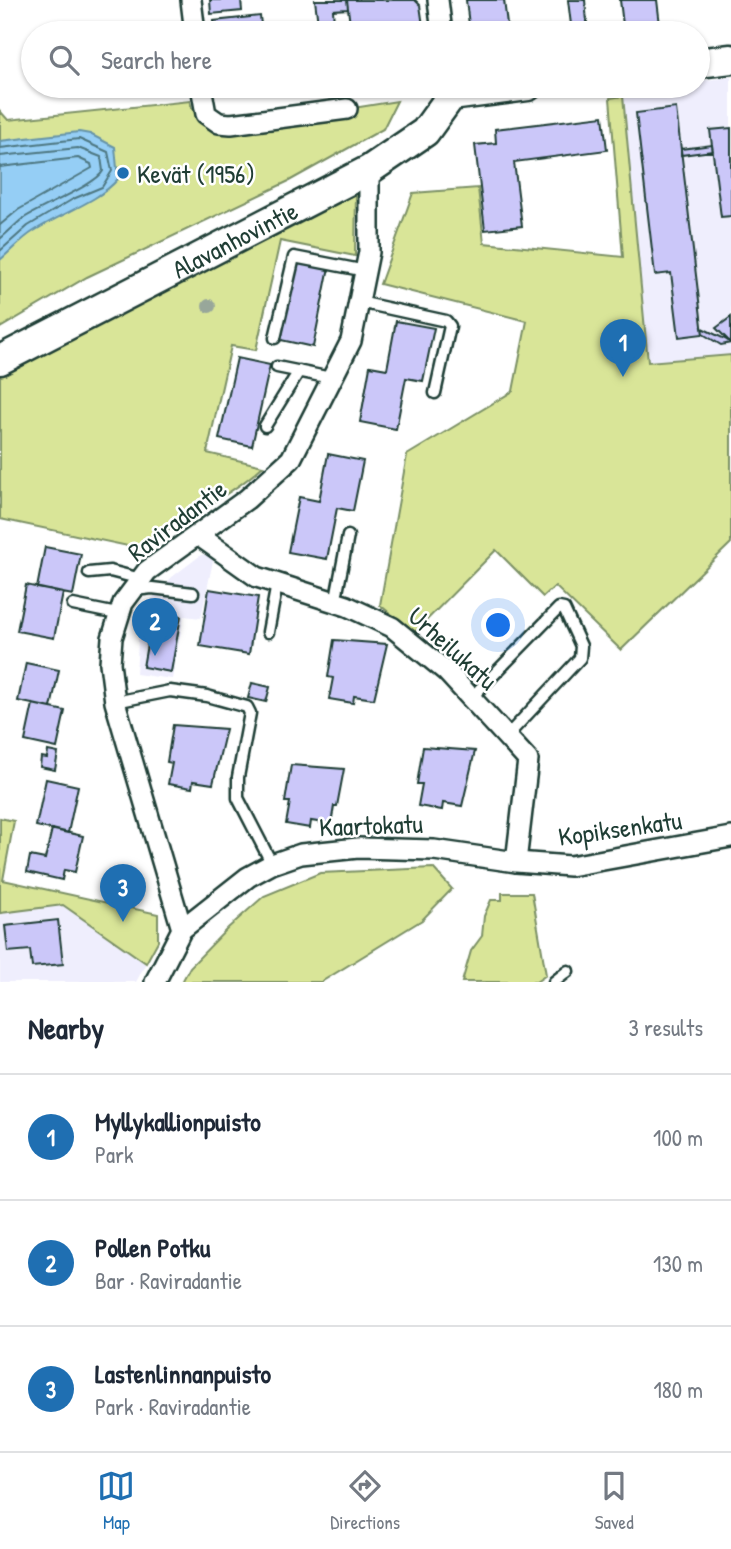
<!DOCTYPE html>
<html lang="en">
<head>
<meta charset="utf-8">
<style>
  body { margin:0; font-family:"Patrick Hand",sans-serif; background:#f6f6f7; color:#1f2937 }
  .you { position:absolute; left:499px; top:626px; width:24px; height:24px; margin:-18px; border:5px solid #fff; border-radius:50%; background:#1a73e8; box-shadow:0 0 0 10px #1a73e833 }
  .badge { display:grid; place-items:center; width:46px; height:46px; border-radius:50%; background:#1f6fb2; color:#fff; font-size:23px; font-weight:700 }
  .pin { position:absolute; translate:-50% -58px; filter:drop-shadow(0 2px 4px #0008) }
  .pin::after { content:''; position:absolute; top:37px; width:24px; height:21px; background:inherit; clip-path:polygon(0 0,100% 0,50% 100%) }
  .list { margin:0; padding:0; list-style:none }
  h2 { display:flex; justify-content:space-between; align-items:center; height:91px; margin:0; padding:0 28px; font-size:30px }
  h2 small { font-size:23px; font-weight:400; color:#747a83 }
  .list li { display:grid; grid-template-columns:46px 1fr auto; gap:21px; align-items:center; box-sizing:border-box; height:126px; padding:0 28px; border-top:2px solid #e0e1e3 }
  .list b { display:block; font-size:26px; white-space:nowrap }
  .list p { margin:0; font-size:23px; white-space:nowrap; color:#747a83 }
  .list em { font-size:23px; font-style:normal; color:#747a83 }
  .icon { flex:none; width:38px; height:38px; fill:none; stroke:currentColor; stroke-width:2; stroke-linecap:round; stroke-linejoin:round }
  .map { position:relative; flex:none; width:731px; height:982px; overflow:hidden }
  .search { position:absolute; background:#fff; box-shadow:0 2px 5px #0004; left:21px; right:21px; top:21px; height:77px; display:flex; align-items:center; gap:18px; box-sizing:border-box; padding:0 24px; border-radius:38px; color:#747a83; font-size:26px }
  .sheet { height:469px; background:#fff }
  nav { display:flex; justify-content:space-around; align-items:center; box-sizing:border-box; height:98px; border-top:2px solid #e0e1e3; background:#fff; font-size:19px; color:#747a83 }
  nav a { display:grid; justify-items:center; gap:4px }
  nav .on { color:#1f6fb2 }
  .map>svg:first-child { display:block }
  .built { fill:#efeefd }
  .green { fill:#d9e598; stroke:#7c9166; stroke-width:2 }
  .water { fill:#95cef5; stroke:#6694a8; stroke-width:2 }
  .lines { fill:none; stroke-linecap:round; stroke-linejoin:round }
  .shore { stroke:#4e7781; stroke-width:2 }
  .building { fill:#cbc7f9; stroke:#1f3d34; stroke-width:2 }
  .service-casing { stroke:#1f3d34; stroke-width:15 }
  .minor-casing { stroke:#1f3d34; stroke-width:24 }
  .secondary-casing { stroke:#1f3d34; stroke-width:33 }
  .service { stroke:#fff; stroke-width:10 }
  .minor { stroke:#fff; stroke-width:19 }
  .secondary { stroke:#fff; stroke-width:28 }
  .tree { fill:#98a79a }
  .poi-dot { fill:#1f6fb2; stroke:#fff; stroke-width:2.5 }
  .labels { text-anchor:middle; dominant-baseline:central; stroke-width:5; stroke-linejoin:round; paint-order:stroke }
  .poi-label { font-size:26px; fill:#1f3d34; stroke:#fff; text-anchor:start }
  .street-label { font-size:26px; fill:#1f3d34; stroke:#fff }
</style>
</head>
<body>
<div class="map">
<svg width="731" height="982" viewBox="0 0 731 982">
  <rect width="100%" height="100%" fill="#fff"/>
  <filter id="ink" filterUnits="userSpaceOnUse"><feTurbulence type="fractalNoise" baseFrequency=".0143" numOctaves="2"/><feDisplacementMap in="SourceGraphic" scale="14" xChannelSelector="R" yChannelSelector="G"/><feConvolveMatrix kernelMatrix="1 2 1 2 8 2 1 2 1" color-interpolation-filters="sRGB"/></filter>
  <g filter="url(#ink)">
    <path class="built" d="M731 77V355L648 363 622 91 698 86V81Z
      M208 554 214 556 201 618 184 616 172 679 136 674 139 626 146 605 172 577 201 555Z
      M63 905 146 963 136 982H0V913Z"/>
    <path class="green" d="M623 96 648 362 731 355V543L621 650 555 586 543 597 496 550 414 633 380 605 407 455 513 391 527 321 380 284 413 193 478 188 484 243 623 257 610 98Z
      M190 101 192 109 203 108 211 118 347 109 397 101 383 129 289 181 87 277 0 328V111L8 120Z
      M356 194 355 256 280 241 256 350 231 346 207 453 263 466C226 501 180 516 142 549L0 519V371Z
      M0 818 14 821 3 880 158 914V941L146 963 63 905 0 913Z
      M433 868 452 889 422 920 321 982H182L190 967 228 928 264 896 320 873Z
      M502 893H532L546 975 536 982H462L471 951 482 936 484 916 491 900H502Z"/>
    <path class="water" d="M79 132 90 134 115 147 118 179C97 203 61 213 34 231 21 239 11 251 0 260V141Z"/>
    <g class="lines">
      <path class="shore" d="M0 148 79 139 108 152 112 171 102 187 73 199 28 226 0 251
        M0 156 78 148 101 157 103 171C96 185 39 207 21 220 14 226 7 233 0 239
        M0 167 78 158 91 164 92 168 18 210 0 225"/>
    </g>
    <path class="building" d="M210 0H241L242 11 211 14Z
      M315 0H347L348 9 333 10 334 23 318 24Z
      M347 0H415L420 5 424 33H351Z
      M466 0H504L508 33H470Z
      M568 0H585L588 33H572Z
      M620 0H657L661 33H624Z
      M260 16 262 33H215L214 21Z
      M676 108 703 334 679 337 671 273 655 275 636 113Z
      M603 116 607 150 514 162 522 226 485 230 475 145 496 143 495 129Z
      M731 128V216L721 217 710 130Z
      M712 145 713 151 681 155V149Z
      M297 261 329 267 313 347 281 340Z
      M731 317V343L716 328Z
      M396 321 434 328 423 381 406 378 396 429 360 422 370 366 387 369Z
      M702 328 725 339 731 343 721 345 703 334Z
      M237 358 270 365 252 446 219 439Z
      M328 454 363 461 353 511 337 508 327 559 288 552 299 497 319 501Z
      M45 547 81 554 73 595 37 588Z
      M26 585 63 593 54 638 17 631Z
      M209 589 258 597 249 654 200 646Z
      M153 611 181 616 171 672 143 667Z
      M334 640 387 644 374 699 354 696 353 703 329 699 333 678 328 677Z
      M26 663 59 670 51 708 18 701Z
      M252 683 270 687 266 702 248 698Z
      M33 704 65 711 57 748 25 741Z
      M173 725 226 729 213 784 193 781 192 788 168 784 172 763 167 762Z
      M423 747 475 751 462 806 443 803 442 810 418 806 422 784H417Z
      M48 751 58 753 55 770 40 767 41 757 47 758Z
      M291 765 344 769 337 806H334L331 824 311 821 310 828 286 824 290 802H285Z
      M46 779 78 786 68 833 36 826Z
      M52 829 83 836 75 872 64 870 62 880 27 872 30 856 45 859Z
      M58 920 63 964 32 967 30 950 8 952 5 926Z"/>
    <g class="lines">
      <defs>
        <path id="service" d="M359 302 446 321 450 326 435 393
          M275 338 294 257 366 271
          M277 367 331 378
          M265 426 299 371
          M89 573 110 571 141 579
          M135 590 152 588 193 593
          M335 603 348 536
          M73 605 117 614
          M268 632 277 584
          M471 698 559 608 564 609 581 646 580 658 507 736
          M115 702 170 691 207 696 247 707 250 713 238 777V798L272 864
          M554 982 568 971"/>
        <path id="minor" d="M191 0 195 33
          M438 0 442 33
          M201 86 206 114 219 123 231 124 347 109
          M198 535 257 577 347 606 392 627 447 672 528 760 516 862
          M182 929 115 702 110 663 112 638 123 603 147 571 247 499 291 459 351 341 369 252V170
          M155 982 182 929 248 877 272 864 301 854 358 848 434 850 516 862 570 866 731 837"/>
        <g id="secondary">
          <path d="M698 63 731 59"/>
          <path id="s1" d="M0 360 369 170 425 132 451 96 528 86"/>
        </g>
      </defs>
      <use href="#service" class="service-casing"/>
      <use href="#minor" class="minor-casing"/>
      <use href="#secondary" class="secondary-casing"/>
      <use href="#service" class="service"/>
      <use href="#minor" class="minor"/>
      <use href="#secondary" class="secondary"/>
    </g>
    <circle class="tree" cx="209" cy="306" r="7"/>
  </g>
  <circle class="poi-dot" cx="123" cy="173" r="7"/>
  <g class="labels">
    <g class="poi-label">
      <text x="137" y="173">Kevät (1956)</text>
    </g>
    <g class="street-label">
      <text stroke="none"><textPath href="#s1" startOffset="264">Alavanhovintie</textPath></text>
      <text transform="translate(177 520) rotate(-37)">Raviradantie</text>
      <text transform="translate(453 648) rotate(42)">Urheilukatu</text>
      <text transform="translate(371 825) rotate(-2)">Kaartokatu</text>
      <text transform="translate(620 828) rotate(-8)">Kopiksenkatu</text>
    </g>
  </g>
</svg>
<div class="you"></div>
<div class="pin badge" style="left:623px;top:377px">1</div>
<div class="pin badge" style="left:155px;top:656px">2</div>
<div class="pin badge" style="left:123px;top:922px">3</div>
<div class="search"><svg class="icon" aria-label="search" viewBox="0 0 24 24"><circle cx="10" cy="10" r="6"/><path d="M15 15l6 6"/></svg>Search here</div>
</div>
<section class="sheet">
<h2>Nearby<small>3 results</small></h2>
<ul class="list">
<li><span class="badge">1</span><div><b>Myllykallionpuisto</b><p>Park</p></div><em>100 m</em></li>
<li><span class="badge">2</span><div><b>Pollen Potku</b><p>Bar · Raviradantie</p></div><em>130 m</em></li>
<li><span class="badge">3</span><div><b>Lastenlinnanpuisto</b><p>Park · Raviradantie</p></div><em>180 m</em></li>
</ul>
</section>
<nav>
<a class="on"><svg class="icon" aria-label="map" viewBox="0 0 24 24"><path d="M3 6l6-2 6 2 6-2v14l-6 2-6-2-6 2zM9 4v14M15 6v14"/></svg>Map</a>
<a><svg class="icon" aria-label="directions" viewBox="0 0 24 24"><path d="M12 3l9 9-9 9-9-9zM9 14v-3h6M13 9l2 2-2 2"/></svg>Directions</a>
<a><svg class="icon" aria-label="saved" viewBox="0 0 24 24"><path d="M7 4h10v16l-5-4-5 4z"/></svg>Saved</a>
</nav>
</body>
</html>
